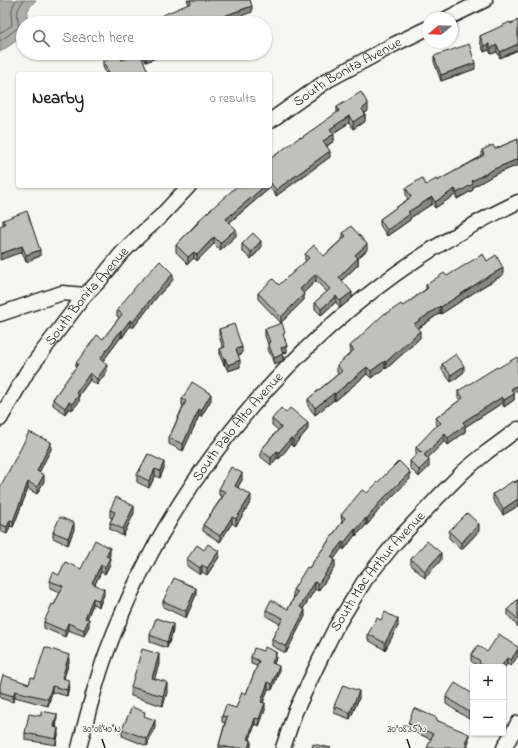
<!DOCTYPE html>
<html lang="en">
<head>
<meta charset="utf-8">
<style>
  body { margin:0; font-family:"Indie Flower",sans-serif; background:#f6f6f6; color:#202124 }
  .controls { position:absolute; right:12px; bottom:12px; display:grid; overflow:hidden; border-radius:4px; box-shadow:0 1px 3px #0004 }
  .controls button { width:36px; height:36px; display:grid; place-items:center; padding:0; border:0; border-bottom:1px solid #e0e0e0; background:#fff; color:#202124; font:20px sans-serif }
  .compass { position:absolute; left:422px; top:12px; width:36px; height:36px; border-radius:50%; background:#fff; box-shadow:0 1px 3px #0004; rotate:251deg }
  .list { margin:0; padding:0; list-style:none }
  h2 { display:flex; justify-content:space-between; align-items:center; height:52px; margin:0; padding:0 16px; font-size:17px }
  h2 small { font-size:13px; font-weight:400; color:#757577 }
  .icon { flex:none; width:22px; height:22px; fill:none; stroke:currentColor; stroke-width:2; stroke-linecap:round; stroke-linejoin:round }
  .map { position:relative; flex:none; width:518px; height:748px; overflow:hidden }
  .search { position:absolute; background:#fff; box-shadow:0 1px 3px #0004; left:16px; top:16px; width:256px; height:44px; display:flex; align-items:center; gap:10px; box-sizing:border-box; padding:0 14px; border-radius:22px; color:#757577; font-size:15px }
  .panel { position:absolute; background:#fff; box-shadow:0 1px 3px #0004; left:16px; top:72px; width:256px; height:116px; border-radius:4px }
  .map>svg:first-child { display:block }
  .water { fill:#acaca9; stroke:#727271 }
  .lines { fill:none; stroke-linecap:round; stroke-linejoin:round }
  .shore { stroke:#565654; stroke-width:1 }
  .minor-casing { stroke:#1c1c1c; stroke-width:17 }
  .minor { stroke:#f6f6f2; stroke-width:14 }
  .wall { fill:#a5a5a3; stroke:#1c1c1c }
  .shaded-wall { fill:#868684; stroke:#1c1c1c }
  .building { fill:#c0c0bd; stroke:#1c1c1c }
  .ticks { fill:none; stroke:#1c1c1c; stroke-width:1.5 }
  .labels { text-anchor:middle; dominant-baseline:central; stroke-width:3; stroke-linejoin:round; paint-order:stroke }
  .street-label { font-size:14px; fill:#1c1c1c; stroke:#f6f6f2 }
  .ticks-label { font-size:10px; text-anchor:middle; fill:#1c1c1c; stroke:#f6f6f2; stroke-width:3; stroke-linejoin:round; paint-order:stroke }
</style>
</head>
<body>
<div class="map">
<svg width="518" height="748" viewBox="0 0 518 748">
  <rect width="100%" height="100%" fill="#f6f6f2"/>
  <filter id="ink" filterUnits="userSpaceOnUse"><feTurbulence type="fractalNoise" baseFrequency=".025" numOctaves="2"/><feDisplacementMap in="SourceGraphic" scale="8" xChannelSelector="R" yChannelSelector="G"/><feConvolveMatrix kernelMatrix="1 2 1 2 8 2 1 2 1" color-interpolation-filters="sRGB"/></filter>
  <g filter="url(#ink)">
    <path class="water" d="M0 0H36C28 9 25 11 28 23H23V36L0 52Z"/>
    <g class="lines">
      <path class="shore" d="M0 33 12 25C11 16 11 8 16 0
        M0 41 19 27C17 15 15 11 24 0"/>
      <defs>
        <g id="minor">
          <path d="M448 18 485 0"/>
          <path id="s1" d="M270 121 328 80 395 44 428 28"/>
          <path d="M0 314 62 293 85 295"/>
          <path id="s2" d="M0 419 27 372 85 295 100 280 121 254 139 236 160 217 189 186"/>
          <path id="s3" d="M79 748C87 716 95 684 106 654 178 458 329 291 518 202"/>
          <path id="s4" d="M283 748 295 712 324 651 336 627 365 580 395 543 439 496 464 471 487 452 518 429"/>
          <path d="M504 748 518 723"/>
        </g>
      </defs>
      <use href="#minor" class="minor-casing"/>
      <use href="#minor" class="minor"/>
    </g>
    <path class="wall" d="M187 0H250L252 12 189 4Z
      M518 20V50L500 58 497 52 491 54 489 50 484 52 480 42V36Z
      M141 53H167L146 62Z
      M434 56 475 69 441 81 434 62Z
      M103 60H122L149 74H106L103 66Z
      M337 107 368 111 365 113V121L353 129 349 123 333 133 334 141 327 146 330 157 276 196 270 188 230 222 236 236 220 250 214 244 197 261 194 258 188 264 176 252V245L199 221V220L270 186V159L301 138 337 113Z
      M518 139V165L494 175 473 187V190L457 199 455 195 435 208 432 204 410 218V220L387 236 380 225V219L408 199 406 195V188L426 185 437 181 482 156V150L495 149Z
      M3 220 40 256 26 262 22 252 3 225Z
      M343 233 367 250 358 258V265L342 280 352 298 340 308 336 302 321 315 315 309V302L327 292 316 281 303 293 304 300 281 323 258 299V293L279 285 306 261 305 260V254L324 256 343 238Z
      M242 244 261 248 251 259 242 251Z
      M487 261 503 275 484 286 441 314 440 313 418 329 420 338 386 369 385 368 371 378 367 374 335 401 334 400 315 415 308 406V399L338 374 337 372V365L351 353 350 346 386 314 403 306 426 289V285Z
      M173 280 157 297 133 328 130 326 122 338 121 337 103 361 107 371 97 385 90 380 79 395V402L72 410 69 408 65 414 53 405V399L76 367V363L103 339 119 318 117 316V310Z
      M219 329 242 354 238 355 240 367 228 371 225 365H224L220 356V349L223 348 219 336Z
      M265 329 285 339 287 352 283 354V361L274 364 268 349V344L265 336Z
      M442 364 464 372 451 382 442 370Z
      M458 391 514 393V400L504 407 502 403 465 427V432L448 445 445 441 427 458 429 467 419 477 410 468V461L417 455 416 454V447L438 426 436 424V418L460 400 458 398Z
      M182 399 211 400 201 417 199 416 183 451 169 444V438L183 406 182 405Z
      M286 413 308 429 293 447 291 444 279 459 277 458 271 465 261 457V450L278 430 272 425V419Z
      M51 449 39 472 44 481 37 494 28 489 13 527 10 526 7 534 0 531V487Z
      M148 454 164 468 160 478 155 476 149 488 137 482V475Z
      M410 479 378 511 367 525H366L356 536 355 535 344 550 342 548 334 559 335 567 318 591 315 589 303 609 305 616 286 653 272 646V639L280 624 266 616V610L288 609 294 597 293 596V590L342 522 341 515 367 493Z
      M242 480 238 487 251 501 236 526 232 523 220 542 203 531V525L222 497 219 495V489Z
      M518 480V506L503 515 493 500V494Z
      M110 510 134 513 123 536 110 529V523L112 518 110 517Z
      M74 529 68 545 53 538V532Z
      M449 531H479L461 550 449 538Z
      M204 550 219 557 207 575 202 572 200 575 187 566V559Z
      M110 555 109 557 110 564 105 574 101 572 95 584 104 595 99 607 93 604 87 619 89 626 84 636 68 630 65 637 44 628V622L54 605 60 592 50 588V581L59 575 81 569Z
      M411 559 441 560 425 578 411 565Z
      M196 595 186 618 163 607V601Z
      M518 599V627L508 615V609Z
      M381 620 398 626 385 650 368 640V634Z
      M173 631 167 648 150 642V635Z
      M518 647 511 666 507 664 503 667H479L471 661V655Z
      M251 657 276 658 274 664 279 672 272 690 268 689 263 703 265 710 259 726 255 724 250 739 251 746 250 748H219V745L225 723 222 722V716L236 708 246 694 257 666 251 664Z
      M69 662 64 678 69 686 67 696 52 692 48 706 15 697 13 702 0 698V685L29 684 35 678Z
      M159 664 154 679 167 692 163 706 131 696V687Z
      M473 694V713L469 719 446 704V697Z
      M359 698 350 719 334 713V706Z
      M437 720 469 741 468 744V748L430 739 408 729V723Z
      M57 721 56 728 58 735 56 745 25 740V733Z
      M155 727 147 746 122 736V729Z"/>
    <path class="shaded-wall" d="M252 6V12L222 23H204Z
      M489 44V50L484 52V46Z
      M518 44V50L500 58V52Z
      M497 45V52L491 54V48Z
      M152 53H167L146 62V56Z
      M475 63V69L441 81V75Z
      M368 104V111L362 115V109Z
      M365 114V121L353 129V122Z
      M349 116V123L330 135V129Z
      M334 134V141L323 148V141Z
      M330 151V157L276 196V190Z
      M518 159V165L494 175 473 187V190L457 199V193L472 181 494 169Z
      M270 182V188L226 225V219L265 186H270Z
      M455 189V195L435 208V202Z
      M432 197V204L410 218V220L387 236V230L408 212Z
      M236 229V236L220 250V243Z
      M214 237V244L197 261V255Z
      M261 241V248L251 259V252Z
      M367 244V250L358 258V265L339 283V277L355 255Z
      M22 246V252L0 260V254Z
      M40 250V256L26 262V255Z
      M194 252V258L188 264V257Z
      M503 268V275L484 286 441 314V307L484 279Z
      M173 274V280L157 297 133 328V322L157 291Z
      M316 274V281L300 296V289Z
      M352 292V298L340 308V301Z
      M304 294V300L281 323V317Z
      M336 296V302L321 315V309Z
      M440 306V313L414 331V324Z
      M130 320V326L122 338V331Z
      M121 330V337L100 365V359Z
      M420 331V338L386 369V362Z
      M287 346V352L281 354V348Z
      M242 347V354L236 356V349Z
      M283 354V361L274 364V358Z
      M225 358V365H224V359Z
      M240 360V367L228 371V365Z
      M385 361V368L371 378V371Z
      M107 365V371L97 385V379Z
      M464 366V372L451 382V375Z
      M367 367V374L335 401V394Z
      M90 373V380L76 399V393Z
      M518 385V391L511 395V389Z
      M334 393V400L315 415V408Z
      M211 394V400L201 417V411Z
      M514 394V400L504 407V400Z
      M79 395V402L72 410V404Z
      M502 397V403L465 427V432L448 445V438L463 422Z
      M69 402V408L65 414V408Z
      M199 409V416L183 451V444Z
      M308 423V429L293 447V440Z
      M445 434V441L424 462V455Z
      M291 438V444L279 459V452Z
      M51 442V449L37 477V471Z
      M277 451V458L271 465V458Z
      M429 460V467L419 477V470Z
      M164 462V468L160 478V471Z
      M155 469V476L149 488V481Z
      M410 472V479L378 511 367 525V519L378 504Z
      M242 473V480L235 492V486Z
      M44 475V481L37 494V487Z
      M28 482V489L13 527V521Z
      M251 495V501L236 526V519Z
      M518 499V506L503 515V509Z
      M134 506V513L123 536V529Z
      M232 517V523L220 542V536Z
      M366 518V525L356 536V530Z
      M10 520V526L7 534V527Z
      M74 523V529L68 545V538Z
      M479 524V531L461 550V543Z
      M355 529V535L344 550V543Z
      M342 542V548L331 563V557Z
      M110 548V555L106 562V556Z
      M219 551V557L207 575V568Z
      M441 553V560L425 578V571Z
      M110 558V564L105 574V567Z
      M335 560V567L318 591V584Z
      M101 565V572L92 590V583Z
      M202 565V572L200 575V568Z
      M315 582V589L300 614V607Z
      M196 588V595L186 618V611Z
      M104 589V595L99 607V601Z
      M93 598V604L85 624V618Z
      M305 610V616L286 653V647Z
      M89 619V626L84 636V630Z
      M398 619V626L385 650V643Z
      M68 623V630L65 637V631Z
      M173 624V631L167 648V642Z
      M518 649V656L511 666V660Z
      M276 652V658L272 670V663Z
      M159 654V664L152 687V678Z
      M69 655V662L62 684V678Z
      M507 658V664L503 670V667H501Z
      M279 666V672L272 690V684Z
      M69 680V686L67 696V690Z
      M167 682V692L163 706V696Z
      M268 682V689L261 708V702Z
      M52 686V692L48 706V699Z
      M15 691V697L13 702V696Z
      M359 691V698L350 719V713Z
      M265 703V710L259 726V719Z
      M473 706V713L469 719V712Z
      M57 714V721L54 734V727Z
      M255 718V724L248 745V739Z
      M155 720V727L147 746V739Z
      M58 728V735L56 745V739Z
      M469 734V741L466 748 465 743Z
      M251 740V746L250 748H248Z"/>
    <path class="building" d="M190 0H250L252 6 204 23H144L191 3Z
      M518 20V44L500 52 497 45 491 48 489 44 484 46 480 36 510 22 511 24Z
      M469 44 475 63 441 75 434 56Z
      M119 53 122 60 140 53 149 74H109L103 60Z
      M144 53H152L146 56Z
      M361 92 368 104 362 109 365 114 353 122 349 116 330 129 334 134 323 141 330 151 276 190 270 182V159L300 137 301 138 339 111 337 107Z
      M518 139V159L494 169 472 181 473 184 457 193 455 189 435 202 432 197 408 212 410 214 387 230 380 219 411 197 406 188 422 178 426 185 436 179 437 181 484 155 482 150 493 145 495 149Z
      M237 186H265L226 219 236 229 220 243 214 237 197 255 194 252 188 257 176 245 200 221 199 220Z
      M27 211 40 250 26 255 22 246 0 254V226L5 224 3 220Z
      M351 226 367 244 355 255 358 258 339 277 352 292 340 301 336 296 321 309 315 302 330 289 316 274 300 289 304 294 281 317 258 293 273 279 279 285 288 276V277L309 258 305 254 314 245 324 256 346 236 343 233Z
      M253 233 261 241 251 252 242 244Z
      M483 254 487 261 496 255 503 268 484 279 441 307 440 306 414 324 420 331 386 362 385 361 371 371 367 367 335 394 334 393 315 408 308 399 342 371 337 365 354 350 350 346 385 313 386 314 401 304 403 306 428 288 426 285 444 273 447 276Z
      M160 261 173 274 157 291 133 322 130 320 122 331 121 330 100 359 107 365 97 379 90 373 76 393 79 395 72 404 69 402 65 408 53 399 78 364 76 363 97 335 103 339 122 314 117 310 137 285Z
      M282 323 285 333 283 334 287 346 281 348 283 354 274 358 268 343 270 342 265 329Z
      M234 324 242 347 236 349 240 360 228 365 225 358 224 359 220 349 225 347 219 329Z
      M456 354 464 366 451 375 442 364Z
      M517 357 518 359V385L511 389 514 394 504 400 502 397 463 422 465 425 448 438 445 434 424 455 429 460 419 470 410 461 420 451 422 453 416 447 434 428 441 423 436 418 463 398 458 391 497 367 498 368Z
      M192 382 211 394 201 411 199 409 183 444 169 438 186 401 182 399Z
      M281 408 286 413 290 408 308 423 293 440 291 438 279 452 277 451 271 458 261 450 281 427 272 419Z
      M29 432 51 442 37 471 44 475 37 487 28 482 13 521 10 520 7 527 0 524V487L20 450Z
      M148 454 164 462 160 471 155 469 149 481 137 475Z
      M399 461 410 472 378 504 367 519 366 518 356 530 355 529 344 543 342 542 331 557 335 560 318 584 315 582 300 607 305 610 286 647 272 639 283 618 266 610 271 600 288 609 297 592 293 590 307 567 309 568 345 518 341 515 362 490 367 493Z
      M231 467 242 473 235 486 251 495 236 519 232 517 220 536 203 525 226 492 219 489Z
      M518 480V499L503 509 493 494 513 481 515 483Z
      M116 497 134 506 123 529 110 523 115 512 110 510Z
      M467 513 479 524 461 543 449 531Z
      M60 517 74 523 68 538 53 532Z
      M95 540 110 548 106 556 110 558 105 567 101 565 92 583 104 589 99 601 93 598 85 618 89 619 84 630 68 623 65 631 44 622 52 604 54 605 63 586 50 581 53 572 59 575 65 562 81 569Z
      M427 541 441 553 425 571 411 559Z
      M208 544 219 551 207 568 202 565 200 568 187 559 197 545 204 550Z
      M174 578 196 588 186 611 163 601Z
      M518 599V620L508 609Z
      M385 612 398 619 385 643 368 634 377 618 381 620Z
      M156 618 173 624 167 642 150 635Z
      M499 634 518 647V649L511 660 507 658 501 667H485L479 663 480 661 471 655 478 645 487 652Z
      M45 647 69 655 62 678 69 680 67 690 52 686 48 699 15 691 13 696 0 692V685L3 675 29 684 31 677 35 678Z
      M265 647 276 652 272 663 279 666 272 684 268 682 261 702 265 703 259 719 255 718 248 739 251 740 248 748H230L219 745 227 717 222 716 226 705 236 708 242 692 246 694 259 661 251 657 254 648 263 651Z
      M142 649 159 654 152 678 167 682 163 696 131 687Z
      M455 683 473 694V706L469 712 446 697Z
      M343 685 359 691 350 713 334 706Z
      M132 707 145 712 144 716 155 720 147 739 122 729Z
      M414 708 437 718 436 720 469 734 465 743 468 744 466 748H427L433 734 408 723Z
      M41 711 57 714 54 727 58 728 56 739 25 733 29 714 41 716Z
      M313 744 331 748H312Z"/>
  </g>
  <path class="ticks" d="M102 739 105 748M407 739 410 748"/>
  <g class="labels">
    <g class="street-label">
      <text stroke="none"><textPath href="#s1" startOffset="92">South Bonita Avenue</textPath></text>
      <text stroke="none"><textPath href="#s2" startOffset="151">South Bonita Avenue</textPath></text>
      <text stroke="none"><textPath href="#s3" startOffset="362">South Palo Alto Avenue</textPath></text>
      <text stroke="none"><textPath href="#s4" startOffset="202">South Mac Arthur Avenue</textPath></text>
    </g>
  </g>
  <g class="ticks-label">
    <text x="102" y="732">30°08'40"N</text>
    <text x="407" y="732">30°08'35"N</text>
  </g>
</svg>
<div class="controls">
<button>+</button>
<button>−</button>
</div>
<svg class="compass" viewBox="-18 -18 36 36"><path d="M0-13l5 13h-10z" fill="#e53935"/><path d="M0 13l5-13h-10z" fill="#757577"/></svg>
<div class="search"><svg class="icon" aria-label="search" viewBox="0 0 24 24"><circle cx="10" cy="10" r="6"/><path d="M15 15l6 6"/></svg>Search here</div>
<section class="panel">
<h2>Nearby<small>0 results</small></h2>
<ul class="list">
</ul>
</section>
</div>
</body>
</html>
